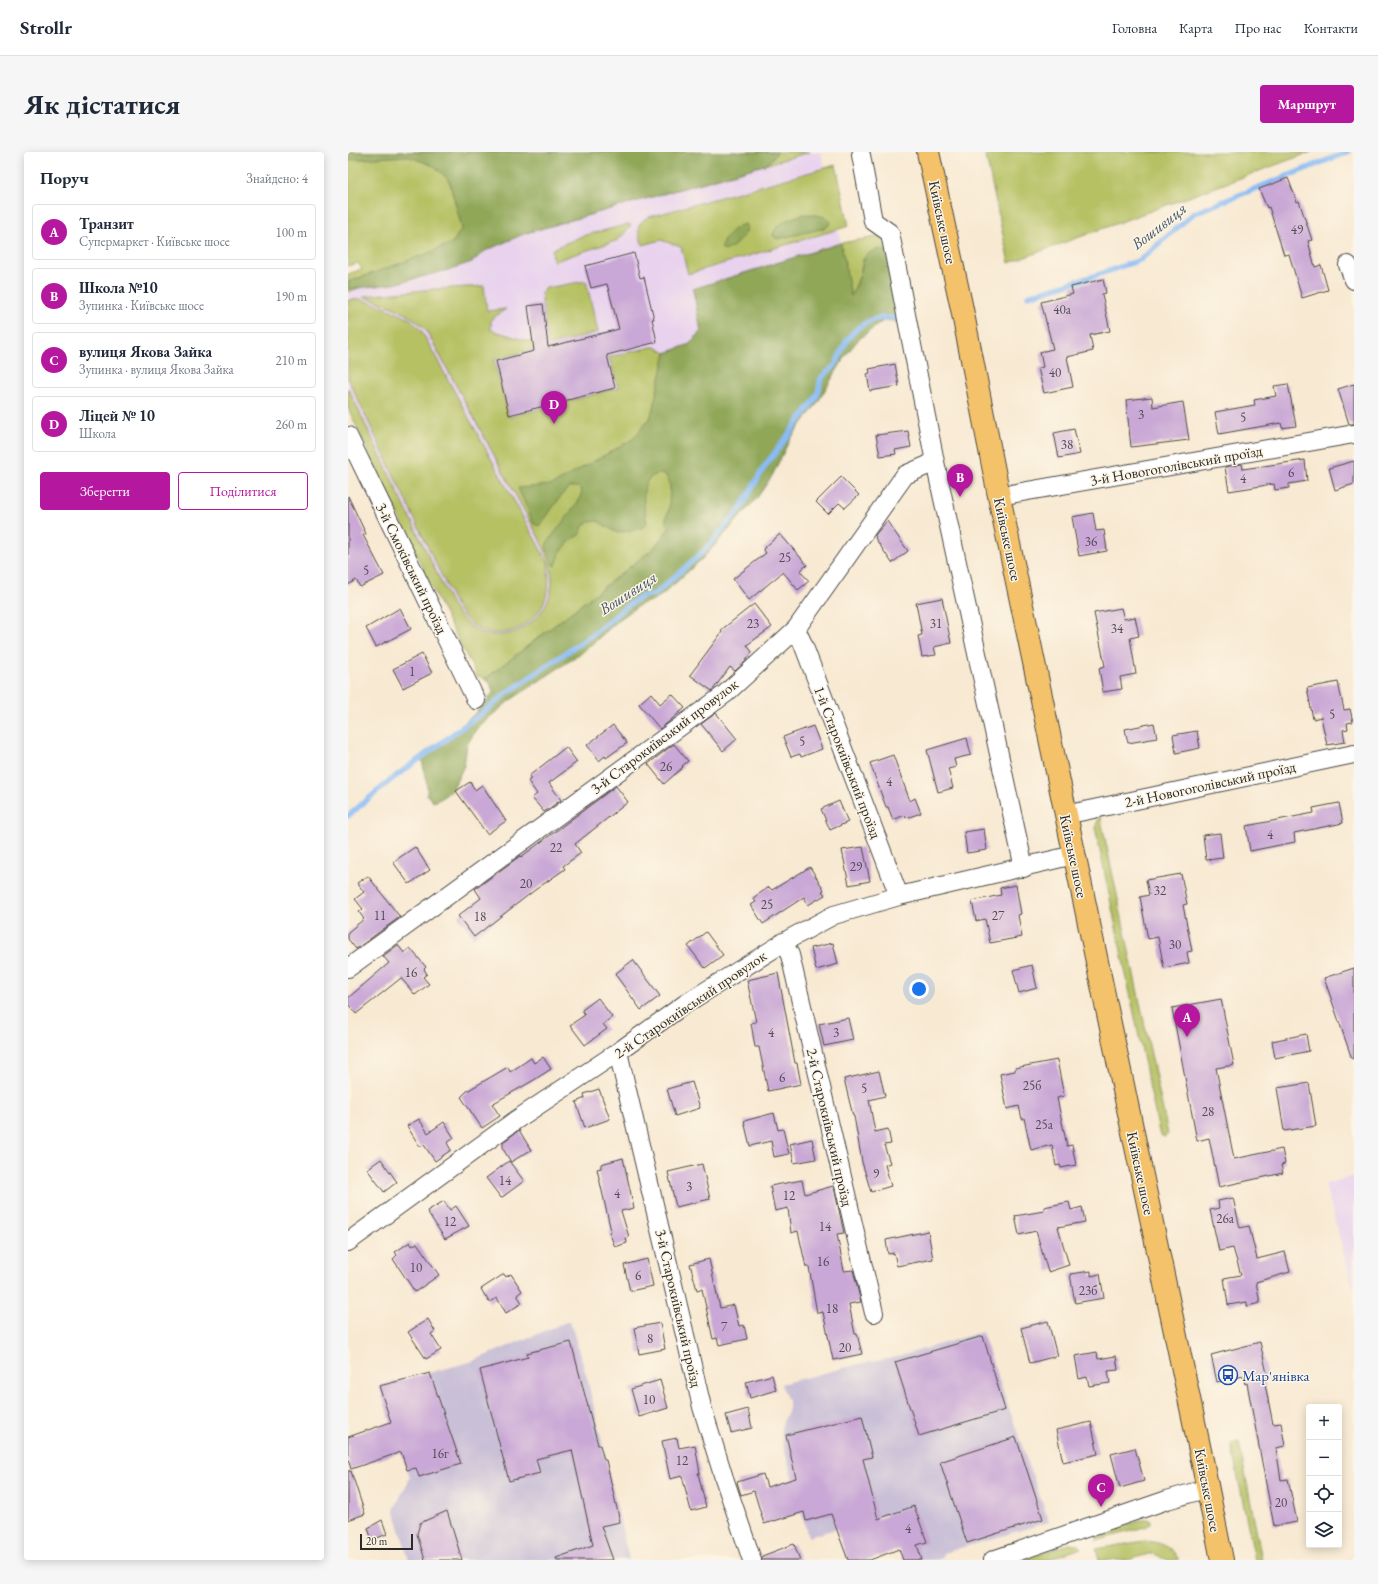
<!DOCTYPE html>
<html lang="uk">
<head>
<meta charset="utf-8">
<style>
  body { margin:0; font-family:"EB Garamond",serif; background:#f6f6f7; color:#1f2937 }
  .controls { position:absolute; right:12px; bottom:12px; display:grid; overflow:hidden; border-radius:4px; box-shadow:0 2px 10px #0003 }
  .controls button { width:36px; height:36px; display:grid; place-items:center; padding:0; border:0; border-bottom:1px solid #e0e1e3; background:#fff; color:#1f2937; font:20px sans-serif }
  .scale { position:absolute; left:12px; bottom:10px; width:53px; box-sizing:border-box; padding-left:4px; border:2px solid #2b2b2b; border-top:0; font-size:11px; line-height:14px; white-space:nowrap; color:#2b2b2b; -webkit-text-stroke:3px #fcf5e5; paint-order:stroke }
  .you { position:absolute; left:571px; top:837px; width:14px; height:14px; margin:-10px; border:3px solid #fff; border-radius:50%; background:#1a73e8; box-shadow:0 0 0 6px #1a73e833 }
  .badge { display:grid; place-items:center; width:26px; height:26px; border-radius:50%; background:#b5179e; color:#fff; font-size:13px; font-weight:700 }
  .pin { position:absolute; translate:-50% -33px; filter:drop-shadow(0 1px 2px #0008) }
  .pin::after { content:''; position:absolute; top:21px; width:14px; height:12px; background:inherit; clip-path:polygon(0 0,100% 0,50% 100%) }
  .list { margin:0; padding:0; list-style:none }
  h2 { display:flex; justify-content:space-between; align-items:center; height:52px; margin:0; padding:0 16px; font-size:17px }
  h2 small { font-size:13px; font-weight:400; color:#747a83 }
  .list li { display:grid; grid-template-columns:26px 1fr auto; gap:12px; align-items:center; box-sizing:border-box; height:56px; margin:0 8px 8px; padding:0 8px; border:1px solid #e0e1e3; border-radius:4px }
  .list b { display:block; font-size:15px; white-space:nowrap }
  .list p { margin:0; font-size:13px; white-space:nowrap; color:#747a83 }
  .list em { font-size:13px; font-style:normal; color:#747a83 }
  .actions { display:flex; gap:8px; padding:12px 16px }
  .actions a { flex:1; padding:9px 0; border:1px solid #b5179e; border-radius:4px; text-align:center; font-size:14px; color:#b5179e }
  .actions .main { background:#b5179e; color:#fff }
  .icon { flex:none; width:22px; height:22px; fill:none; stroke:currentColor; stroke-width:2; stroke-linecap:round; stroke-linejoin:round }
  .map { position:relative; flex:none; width:1006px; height:1408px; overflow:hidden; border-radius:4px }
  header { display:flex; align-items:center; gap:24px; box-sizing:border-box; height:56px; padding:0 20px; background:#fff; border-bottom:1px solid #e0e1e3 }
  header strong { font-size:19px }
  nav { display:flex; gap:22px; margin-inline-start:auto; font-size:14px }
  .intro { display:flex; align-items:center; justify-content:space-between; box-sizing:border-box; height:96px; padding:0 24px }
  h1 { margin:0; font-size:28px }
  .button { padding:10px 18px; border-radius:4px; background:#b5179e; color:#fff; font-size:14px; font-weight:700 }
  main { display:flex; gap:24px; padding:0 24px }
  aside { flex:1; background:#fff; border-radius:4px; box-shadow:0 2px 10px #0003 }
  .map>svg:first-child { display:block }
  .built { fill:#e8d2ee }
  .industrial { fill:#c9bfd7 }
  .green { fill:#b5c163; stroke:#707647 }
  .forest { fill:#90a759; stroke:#5e6942 }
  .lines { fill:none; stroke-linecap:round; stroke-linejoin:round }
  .stream { stroke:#89bbf6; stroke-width:5.5 }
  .building { fill:#c9a7d6 }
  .minor-casing { stroke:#4a4844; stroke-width:20 }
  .major-casing { stroke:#4a4844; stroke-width:24 }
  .minor { stroke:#fff; stroke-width:18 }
  .major { stroke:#f3c26a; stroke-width:22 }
  .labels { text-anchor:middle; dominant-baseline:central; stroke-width:3; stroke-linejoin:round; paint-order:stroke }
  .number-label { font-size:13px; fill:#524a56 }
  .street-label { font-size:15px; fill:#2b2b2b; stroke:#fcf5e5 }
  .transit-label { font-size:15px; fill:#164399; stroke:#fcf5e5; text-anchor:start }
  .water-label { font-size:16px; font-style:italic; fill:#475668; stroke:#fcf5e5 }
</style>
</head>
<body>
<header>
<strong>Strollr</strong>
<nav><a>Головна</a><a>Карта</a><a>Про нас</a><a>Контакти</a></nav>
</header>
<div class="intro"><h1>Як дістатися</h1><a class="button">Маршрут</a></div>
<main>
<aside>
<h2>Поруч<small>Знайдено: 4</small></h2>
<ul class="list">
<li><span class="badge">A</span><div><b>Транзит</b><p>Супермаркет · Київське шосе</p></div><em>100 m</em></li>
<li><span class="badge">B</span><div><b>Школа №10</b><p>Зупинка · Київське шосе</p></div><em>190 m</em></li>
<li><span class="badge">C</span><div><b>вулиця Якова Зайка</b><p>Зупинка · вулиця Якова Зайка</p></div><em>210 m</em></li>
<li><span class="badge">D</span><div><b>Ліцей № 10</b><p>Школа</p></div><em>260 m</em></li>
</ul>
<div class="actions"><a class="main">Зберегти</a><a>Поділитися</a></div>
</aside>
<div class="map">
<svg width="1006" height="1408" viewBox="0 0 1006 1408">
  <rect width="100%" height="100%" fill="#fcf5e5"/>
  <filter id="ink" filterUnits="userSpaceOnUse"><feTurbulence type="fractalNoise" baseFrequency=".025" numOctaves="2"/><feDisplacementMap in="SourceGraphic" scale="8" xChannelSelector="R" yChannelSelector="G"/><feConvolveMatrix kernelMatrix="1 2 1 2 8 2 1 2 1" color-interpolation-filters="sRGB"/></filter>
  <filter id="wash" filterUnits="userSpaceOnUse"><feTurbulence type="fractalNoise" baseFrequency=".012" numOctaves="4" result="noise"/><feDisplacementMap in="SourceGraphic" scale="16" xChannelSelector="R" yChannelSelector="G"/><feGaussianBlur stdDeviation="0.9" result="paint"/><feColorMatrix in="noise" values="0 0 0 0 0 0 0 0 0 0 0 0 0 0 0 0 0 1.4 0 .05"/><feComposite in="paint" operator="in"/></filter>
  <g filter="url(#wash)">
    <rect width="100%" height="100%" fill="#f8e9d2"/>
    <path class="built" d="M462 0H473L491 80 503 145 137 527 129 524 92 453 0 256V140L82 110 178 81Z
      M1006 1024V1139L977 1032Z"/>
    <path class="industrial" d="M221 1169 227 1184 240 1230 281 1408H61L46 1357 62 1326 31 1234 122 1210Z
      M634 1180 701 1370 595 1401 594 1406 589 1408H555L543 1369 537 1363 460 1385 434 1288 433 1277 435 1270 441 1257V1252L433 1232 511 1212 545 1206Z"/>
    <path class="green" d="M0 0H462L178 81 82 110 0 140V122L14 117 10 111 0 114Z
      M637 0H963L661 111Z
      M488 13 501 74 340 122 333 95 313 88 295 93C290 81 286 71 301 65Z
      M282 72V75L270 88 207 109 205 108 204 98 207 96 234 84Z
      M534 84 539 100 515 107 512 123 503 145 305 397 137 527 129 524 92 453 0 256V236L105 455C114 466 123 479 137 482 169 490 203 462 204 430 204 414 198 401 191 386L78 178C61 160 39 152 16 145V144L87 137 136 134 139 159 158 157 143 167V178L183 190 199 187 193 141 198 136 238 129 250 180 146 208 161 265 270 236 261 205 303 195H308L318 201 342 192 353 179 345 137 493 91Z
      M12 147 34 154 62 167 73 178 200 411C201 424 202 438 196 450 185 476 148 492 124 473 118 468 113 461 108 454L0 227V148Z
      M752 663 820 982 817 985 812 983 811 980 748 680V673Z
      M891 1290 914 1408H907L883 1292Z
      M801 1367 803 1368V1371L800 1374 748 1389 752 1382 755 1380 795 1368Z
      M796 1389C811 1390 823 1393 831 1408H820L804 1401 779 1408H751L748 1397Z
      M721 1392 730 1393 733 1396 699 1408H674Z"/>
    <path class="forest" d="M0 0H430L419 12 178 81 137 99 124 110 100 118 46 132 0 137V130L78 102 105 90 114 76 101 28 86 14 59 4 0 8Z
      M456 62C465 63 477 62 483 70L481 73 477 76 430 87 426 85 425 82C430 69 444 66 456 62Z
      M397 72 399 74C400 83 384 97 376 99L374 97C373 86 387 74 397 72Z
      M493 91 503 144C506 137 510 130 512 123 517 107 513 101 533 97L539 100 551 170 550 171 546 169 536 168 510 188 498 203 468 253 442 287 424 324 409 346 356 405 314 443 303 449 293 452 272 467 235 500 161 549 129 576 119 593 116 614 104 638 91 648 85 650 79 643C80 629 75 617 73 603 98 584 128 567 145 540L142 531 137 527 305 397 322 375 318 371V366L321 357 322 332 317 322C288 320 296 353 299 372L292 377 269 381 250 369 240 370 235 374 233 381 221 390 212 401 208 414 205 413 198 395 199 391 230 350 234 339 230 335H221L210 348 194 371 191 374 186 372 170 336 204 333 285 287 303 264 318 201 342 192 353 179 345 137Z"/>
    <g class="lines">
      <path class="stream" d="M680 144 746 124 792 108 846 61 1000 0
        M0 664 44 627 142 555 156 543 244 483 279 454 294 444 307 442 357 398 392 357 417 314 466 249C468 245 470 241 471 237 472 233 471 229 474 225 479 220 485 217 489 210 491 206 492 202 494 198 505 173 525 162 552 167"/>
    </g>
    <g id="blocks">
      <path class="building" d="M940 26 949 50 951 49 964 88 960 89 967 115 973 113 980 138 954 146 941 102 936 103 921 55 919 56 911 37Z
        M286 101 292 126 296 125 306 167H304L309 190 259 203 267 236 161 263 148 209 186 199 180 154 195 152 200 195 271 177 259 132 243 136 237 114Z
        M755 127 758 141 754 142 762 179 742 183 745 199 719 205 725 235 696 241 690 216 695 215 692 200 705 197 693 150 725 142 723 135Z
        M547 212 551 234 522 239 519 222 522 221 521 217Z
        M940 232 948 274 934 276 933 271 871 282 867 260 907 253 906 248 928 244 926 234Z
        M1006 232V272H1001L990 237Z
        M804 245 805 255 835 250 841 288 783 295 778 248Z
        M726 277 732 302 711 306 706 281Z
        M560 279 563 295 547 298 548 302 532 304 528 283Z
        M957 308 959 329 941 332V336L927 338 926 332 881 339 877 315 894 312 895 317Z
        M1006 309V332L987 338 981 316Z
        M493 325 511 343 497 356 491 351 480 362 468 350Z
        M0 344 18 382 15 383 36 423 12 435 8 428 0 433Z
        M745 361 748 379 756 378 759 399 731 404 724 365Z
        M539 369 560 399 544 411 527 386 528 385 527 383Z
        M432 382 459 413 452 419 461 429 450 438 435 420 401 448 385 427 418 401 415 397Z
        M594 446 603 491 586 495 588 503 574 505 570 484 574 483 568 451Z
        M406 452 424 475 399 493 404 500 397 510 387 519 382 515 364 539 342 523 374 480 373 478Z
        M52 456 63 477 28 495 18 476Z
        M773 456 776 467 787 465 791 484 782 486 788 522 772 525 774 537 755 540 751 516 757 514 746 461Z
        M74 502 84 521 55 536 45 517Z
        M990 530 996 558 1002 557 1005 570 999 571 1000 577 995 578 997 590 979 593 973 565 965 567 959 536Z
        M303 541 312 552 324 542 337 556 312 577 291 552Z
        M368 561 389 587 375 599 353 572Z
        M806 571 809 586 780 591 777 577Z
        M265 573 279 591 258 606 257 604 251 609 239 593Z
        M465 574 474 597 453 605 452 602 443 605 435 585Z
        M849 579 852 596 828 601 825 583Z
        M619 586 623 603 606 607 608 615 600 617 605 636 590 640 579 598Z
        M326 592 340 609 334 614 335 615 316 632 300 612Z
        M218 595 229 610 201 631 213 648 196 660 184 646 189 642 180 629 183 627 181 624Z
        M545 603 562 649 567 646 573 661 558 666 557 663 545 668 540 655H538L522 611Z
        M122 630 127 638 134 633 158 669 139 682 108 639Z
        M268 634 280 650 227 692 233 701 215 714 217 717 187 738 126 785 110 764 133 746 127 737 172 704 173 705Z
        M491 649 500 670 482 678 473 657Z
        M991 651 995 671 946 681 947 690 902 699 898 674 966 661 965 656Z
        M636 677 639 698 619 701 616 680Z
        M872 681 875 706 858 708 855 683Z
        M67 695 82 718 61 732 45 710Z
        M515 695 522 729 501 733 494 698Z
        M462 715 476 738 474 739 477 743 460 753 456 745 415 772 403 753 408 750 405 746 421 735 424 738Z
        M833 722 839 752 835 753 844 799 839 800 841 811 816 816 810 785 800 787 792 745 801 743 798 728Z
        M20 724 52 765 8 797 0 787V780L16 767 11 760 15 757 7 747 16 740 9 731Z
        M668 733 673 762 670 763 674 785 642 791 637 767 628 769 624 749 653 743 652 736Z
        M358 780 375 803 357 816 340 794Z
        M485 791 490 812 468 818 463 796Z
        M50 793 56 801 62 796 78 815 76 817 79 822 75 825 81 832 67 843 53 826 8 862 0 852V846L41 811 35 804Z
        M285 808 312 844 293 858 267 822Z
        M684 813 689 836 671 841 665 818Z
        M1006 816V906L1004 907 976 826Z
        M430 821 447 911H449L453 932 420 939 411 895H407L403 871 408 870 399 828Z
        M250 846 264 865 255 872 259 877 237 893 222 873 237 863 234 858Z
        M873 847 886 913 868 916 886 1007 934 997 937 1012 933 1013 935 1021 871 1035 861 986 849 989 824 856Z
        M500 866 505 888 476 894 471 872Z
        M958 882 961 899 927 906 924 889Z
        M195 905 203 917 186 928 144 952 152 964 134 976 113 945 119 939 160 915 162 920 183 906 186 911Z
        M709 908 716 944 709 946 719 994 724 993 728 1013 713 1016 712 1013 708 1014 704 993 683 998 676 966 674 967 671 954 659 957 652 922 667 919V916Z
        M531 919 537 944 521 948 527 980 540 977 543 992 536 993 542 1011 537 1013 543 1034 523 1040 514 1010 506 964H505L496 927Z
        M344 930 352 956 327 964 319 937Z
        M961 931 968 974 936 979 929 936Z
        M251 937 262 967 237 976 228 950 237 946 236 942Z
        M426 961 430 978 435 977 441 1002 426 1005 423 989 402 994 396 969Z
        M71 967 80 981 96 970 106 986 99 991 103 998 87 1009 76 993 72 995 59 974Z
        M171 978 183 998 163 1010 155 997V990Z
        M464 987 468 1007 446 1011 442 992Z
        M275 1006 286 1056 273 1059 281 1085 278 1086 279 1091 267 1095 261 1080 263 1079 249 1017 253 1016V1012Z
        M33 1007 49 1030 36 1040 19 1017Z
        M161 1009 176 1029 153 1046 138 1026Z
        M354 1012 362 1047 328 1055 320 1020Z
        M454 1028 457 1042 485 1034 486 1035 496 1081 489 1082 496 1119 505 1118 513 1150 501 1152 507 1182H509L514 1202 485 1208 475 1160 469 1161 461 1115H458L450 1079 443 1081 440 1056 427 1059 422 1034Z
        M885 1046 892 1076 901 1074 909 1107 937 1100 942 1120 908 1130 912 1151 899 1154V1150L880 1153 876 1126 893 1123 885 1096 871 1099 862 1058 871 1056 870 1049Z
        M96 1049 102 1058 108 1054 121 1074 97 1087 79 1059Z
        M721 1050 723 1058 734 1055 737 1070 710 1075 721 1113 700 1120 688 1079 671 1083 667 1064 696 1059V1055Z
        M580 1079 585 1107 549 1114 546 1101 540 1102 538 1088Z
        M62 1090 64 1094 69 1091 91 1123 67 1140 45 1107 49 1103 47 1100Z
        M299 1107 305 1134 282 1139 276 1113Z
        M361 1107 372 1156 386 1153 391 1174 396 1173 399 1187 371 1193 369 1186 365 1187 354 1137 349 1138 342 1112Z
        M743 1119V1124L752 1122 756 1146 727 1151 722 1122Z
        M156 1122 158 1125 163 1122 174 1139 169 1143 174 1151 158 1161 149 1146 141 1150 133 1137Z
        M80 1167 87 1179 83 1182 93 1198 78 1207 60 1180Z
        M700 1169 709 1204 682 1211 673 1176Z
        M312 1171 317 1197 291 1202 286 1176Z
        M635 1184 657 1258 571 1284 547 1210Z
        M223 1190 250 1293H252L256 1308H258L272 1370 253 1374 265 1408H209L208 1406 245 1393 224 1298 188 1307 192 1321 161 1329 132 1218 180 1205 179 1201Z
        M912 1190 920 1226 916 1227 925 1272 933 1271 937 1294 928 1296 933 1328 940 1327 949 1370 926 1374 899 1231 897 1232 895 1224 869 1230 863 1203Z
        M749 1200 750 1207 768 1204 770 1218 760 1219 762 1231 741 1234 739 1225 731 1227 727 1204Z
        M82 1221 113 1312 71 1325 68 1316 59 1318 53 1300 3 1317 0 1307V1285L43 1270 31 1234Z
        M424 1223 428 1238 402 1246 398 1230Z
        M312 1228 320 1256 291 1265 283 1237Z
        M400 1257 404 1276 383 1281 378 1263Z
        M514 1264 524 1305 515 1307 530 1367 566 1354 579 1390 569 1393 574 1408H555L551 1397 522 1408H500L483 1362 458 1369 456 1360 416 1372 406 1339 393 1343 389 1330 415 1322 419 1335 448 1326 438 1283Z
        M743 1270 750 1302 715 1310 708 1278Z
        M668 1285 695 1367 619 1391 592 1310Z
        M329 1286 331 1296 347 1293 352 1321H350L358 1355 343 1359 334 1324 322 1327 314 1289Z
        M787 1296 796 1329 772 1336 763 1302Z
        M0 1319H3L17 1362 0 1368Z
        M99 1359 114 1408H77L69 1382 72 1371Z
        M34 1368 39 1382 24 1388 20 1376Z
        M446 1392 452 1408H414V1404Z"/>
    </g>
  </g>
  <g filter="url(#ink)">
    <use href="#blocks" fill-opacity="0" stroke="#4a4844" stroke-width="1"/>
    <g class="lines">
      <defs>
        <path id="minor" d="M513 3 525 69 542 81 587 310 676 716
          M1000 113 1006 128
          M0 284 128 548
          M651 344 1006 282
          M448 477 455 492 551 744
          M717 663 1006 602
          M435 790 442 803 526 1161
          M0 816 377 542 448 477 557 323 587 310
          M270 900 354 1255 376 1326 404 1408
          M0 1090 168 968 270 900 337 852 443 786 486 763 551 744 726 703
          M645 1408 819 1348 860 1336"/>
        <path id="major" d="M580 0 614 157 653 354 854 1308 874 1408"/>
      </defs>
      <use href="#minor" class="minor-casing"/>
      <use href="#major" class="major-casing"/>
      <use href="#minor" class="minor"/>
      <use href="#major" class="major"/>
    </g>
  </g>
  <defs>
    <symbol id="bus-ring" viewBox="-11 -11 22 22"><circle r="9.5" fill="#fcf5e5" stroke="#1a4fb4" stroke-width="1.5"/><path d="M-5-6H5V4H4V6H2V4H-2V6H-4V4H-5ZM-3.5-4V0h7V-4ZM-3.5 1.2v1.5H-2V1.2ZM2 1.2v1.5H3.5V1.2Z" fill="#1a4fb4"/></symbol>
  </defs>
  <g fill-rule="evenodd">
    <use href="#bus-ring" x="869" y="1212" width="22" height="22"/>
  </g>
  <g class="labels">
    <g class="number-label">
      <text x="949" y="77">49</text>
      <text x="714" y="157">40а</text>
      <text x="707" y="220">40</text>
      <text x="793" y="262">3</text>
      <text x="895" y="265">5</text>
      <text x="719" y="292">38</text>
      <text x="943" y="320">6</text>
      <text x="895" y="326">4</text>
      <text x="743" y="389">36</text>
      <text x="437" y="405">25</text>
      <text x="18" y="418">5</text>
      <text x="405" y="471">23</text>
      <text x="588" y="471">31</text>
      <text x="769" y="476">34</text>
      <text x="64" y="519">1</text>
      <text x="984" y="562">5</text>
      <text x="454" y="589">5</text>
      <text x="318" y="614">26</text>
      <text x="541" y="629">4</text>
      <text x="922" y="682">4</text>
      <text x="208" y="695">22</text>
      <text x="508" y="714">29</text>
      <text x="178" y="731">20</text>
      <text x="812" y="738">32</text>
      <text x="419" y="752">25</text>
      <text x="32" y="763">11</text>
      <text x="650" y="763">27</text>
      <text x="132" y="764">18</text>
      <text x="827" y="792">30</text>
      <text x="63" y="820">16</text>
      <text x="423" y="880">4</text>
      <text x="488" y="880">3</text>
      <text x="434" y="925">6</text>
      <text x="684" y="933">25б</text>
      <text x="516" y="936">5</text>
      <text x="860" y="959">28</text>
      <text x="696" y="972">25а</text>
      <text x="528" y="1021">9</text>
      <text x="157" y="1028">14</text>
      <text x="341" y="1034">3</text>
      <text x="269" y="1041">4</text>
      <text x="441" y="1043">12</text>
      <text x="877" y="1066">26а</text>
      <text x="102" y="1069">12</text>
      <text x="477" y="1074">14</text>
      <text x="475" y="1109">16</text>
      <text x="68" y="1115">10</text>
      <text x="290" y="1123">6</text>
      <text x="740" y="1138">23б</text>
      <text x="484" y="1156">18</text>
      <text x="376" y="1174">7</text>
      <text x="302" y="1186">8</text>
      <text x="497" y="1195">20</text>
      <text x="301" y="1247">10</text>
      <text x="92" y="1301">16г</text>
      <text x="334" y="1308">12</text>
      <text x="933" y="1350">20</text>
      <text x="560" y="1376">4</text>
    </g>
    <g class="street-label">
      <text transform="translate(595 70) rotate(78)">Київське шосе</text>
      <text transform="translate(828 313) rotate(-10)">3-й Новогоголівський проїзд</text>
      <text transform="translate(660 387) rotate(78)">Київське шосе</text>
      <text transform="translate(64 416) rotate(64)">3-й Смоківський проїзд</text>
      <text transform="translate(316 584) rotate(-37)">3-й Старокиївський провулок</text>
      <text transform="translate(500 610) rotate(69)">1-й Старокиївський проїзд</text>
      <text transform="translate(862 632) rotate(-12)">2-й Новогоголівський проїзд</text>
      <text transform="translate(726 704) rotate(78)">Київське шосе</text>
      <text transform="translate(342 852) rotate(-34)">2-й Старокиївський провулок</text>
      <text transform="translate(482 975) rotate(77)">2-й Старокиївський проїзд</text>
      <text transform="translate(793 1021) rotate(78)">Київське шосе</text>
      <text transform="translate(331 1156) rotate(77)">3-й Старокиївський проїзд</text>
      <text transform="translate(860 1338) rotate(79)">Київське шосе</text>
    </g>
    <g class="transit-label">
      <text x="894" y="1223">Мар'янівка</text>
    </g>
    <g class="water-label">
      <text transform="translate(811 74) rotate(-38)">Вошивиця</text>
      <text transform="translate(280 441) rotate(-33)">Вошивиця</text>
    </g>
  </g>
</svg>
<div class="controls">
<button>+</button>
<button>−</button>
<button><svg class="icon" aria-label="locate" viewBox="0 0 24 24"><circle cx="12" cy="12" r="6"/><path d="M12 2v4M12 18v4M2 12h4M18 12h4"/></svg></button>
<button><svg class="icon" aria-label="layers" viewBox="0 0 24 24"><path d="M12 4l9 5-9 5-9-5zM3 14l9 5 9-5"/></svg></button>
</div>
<div class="scale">20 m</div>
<div class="you"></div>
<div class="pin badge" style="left:839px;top:885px">A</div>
<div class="pin badge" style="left:612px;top:345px">B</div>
<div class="pin badge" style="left:753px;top:1355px">C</div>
<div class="pin badge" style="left:206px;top:272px">D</div>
</div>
</main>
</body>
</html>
